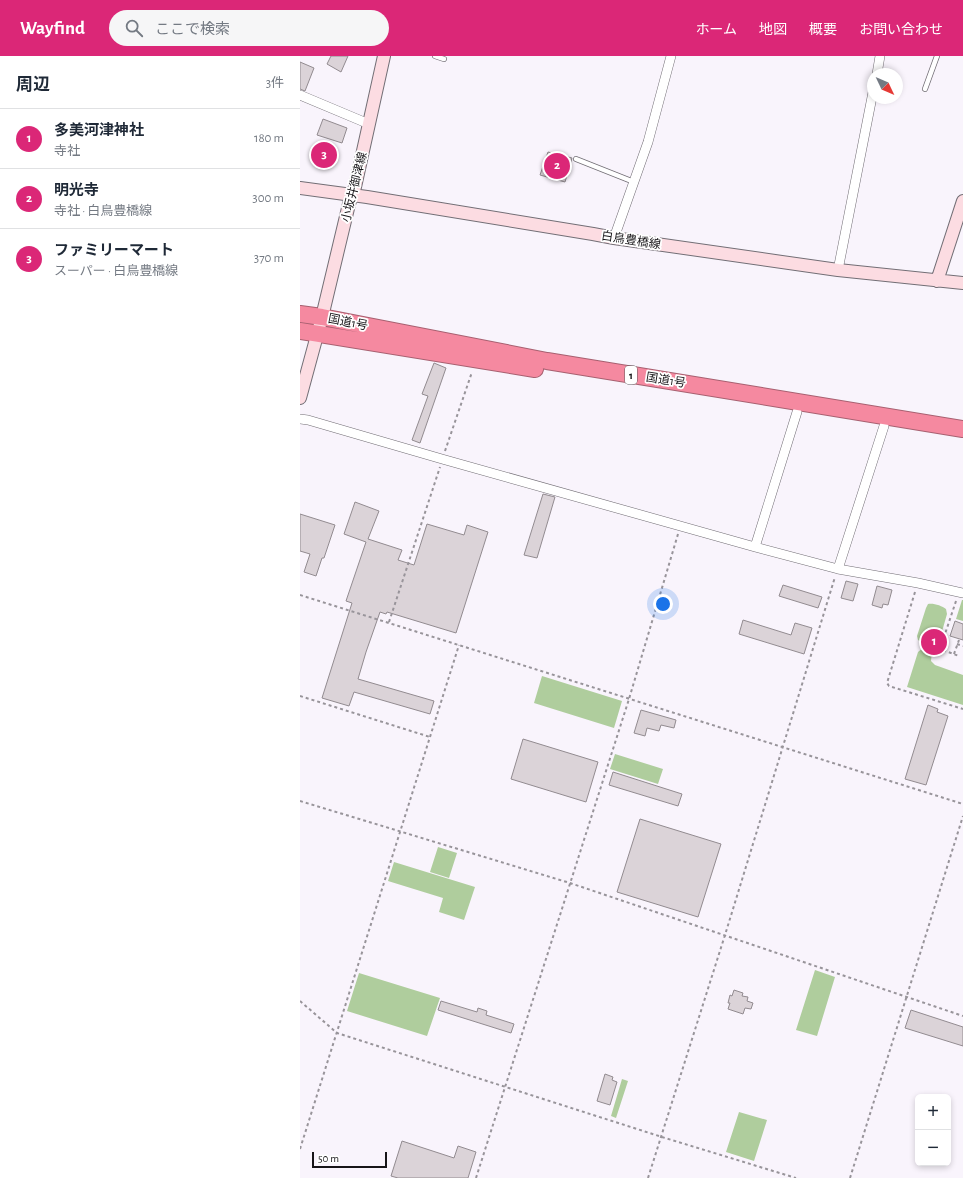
<!DOCTYPE html>
<html lang="ja">
<head>
<meta charset="utf-8">
<style>
  body { margin:0; font-family:"Alegreya Sans","Noto Sans JP",sans-serif; background:#f6f6f7; color:#1f2937 }
  .controls { position:absolute; right:12px; bottom:12px; display:grid; overflow:hidden; border-radius:6px; box-shadow:0 2px 6px #0003 }
  .controls button { width:36px; height:36px; display:grid; place-items:center; padding:0; border:0; border-bottom:1px solid #e0e1e3; background:#fff; color:#1f2937; font:20px sans-serif }
  .compass { position:absolute; left:567px; top:12px; width:36px; height:36px; border-radius:50%; background:#fff; box-shadow:0 2px 6px #0003; rotate:134deg }
  .scale { position:absolute; left:12px; bottom:10px; width:75px; box-sizing:border-box; padding-left:4px; border:2px solid #171518; border-top:0; font-size:11px; line-height:14px; white-space:nowrap; color:#171518; -webkit-text-stroke:3px #fff; paint-order:stroke }
  .you { position:absolute; left:363px; top:548px; width:14px; height:14px; margin:-10px; border:3px solid #fff; border-radius:50%; background:#1a73e8; box-shadow:0 0 0 6px #1a73e833 }
  .badge { display:grid; place-items:center; width:26px; height:26px; border-radius:50%; background:#db2777; color:#fff; font-size:13px; font-weight:700 }
  .pin { position:absolute; translate:-50% -50%; border:2px solid #fff; box-shadow:0 1px 4px #0006 }
  .list { margin:0; padding:0; list-style:none }
  h2 { display:flex; justify-content:space-between; align-items:center; height:52px; margin:0; padding:0 16px; font-size:17px }
  h2 small { font-size:13px; font-weight:400; color:#747a83 }
  .list li { display:grid; grid-template-columns:26px 1fr auto; gap:12px; align-items:center; box-sizing:border-box; height:60px; padding:0 16px; border-top:1px solid #e0e1e3 }
  .list b { display:block; font-size:15px; white-space:nowrap }
  .list p { margin:0; font-size:13px; white-space:nowrap; color:#747a83 }
  .list em { font-size:13px; font-style:normal; color:#747a83 }
  .icon { flex:none; width:22px; height:22px; fill:none; stroke:currentColor; stroke-width:2; stroke-linecap:round; stroke-linejoin:round }
  .map { position:relative; flex:none; width:663px; height:1122px; overflow:hidden }
  header { display:flex; align-items:center; gap:24px; box-sizing:border-box; height:56px; padding:0 20px; background:#db2777; color:#fff }
  header strong { font-size:19px }
  nav { display:flex; gap:22px; margin-inline-start:auto; font-size:14px }
  .search { width:280px; height:36px; background:#f6f6f7; display:flex; align-items:center; gap:10px; box-sizing:border-box; padding:0 14px; border-radius:22px; color:#747a83; font-size:15px }
  main { display:flex }
  aside { flex:1; background:#fff }
  .map>svg:first-child { display:block }
  .green { fill:#afcd9d }
  .building { fill:#dbd3d8; stroke:#928b90 }
  .lines { fill:none; stroke-linecap:round; stroke-linejoin:round }
  .lane-casing { stroke:#726e75; stroke-width:6 }
  .street-casing { stroke:#726e75; stroke-width:10 }
  .secondary-casing { stroke:#726e75; stroke-width:14 }
  .highway-casing { stroke:#a76070; stroke-width:18 }
  .path { stroke:#98949a; stroke-width:2; stroke-dasharray:3 3; stroke-linecap:butt }
  .lane { stroke:#fff; stroke-width:4.5 }
  .street { stroke:#fff; stroke-width:9 }
  .secondary { stroke:#fcdce2; stroke-width:12 }
  .highway { stroke:#f589a0; stroke-width:16 }
  .labels { text-anchor:middle; dominant-baseline:central; stroke-width:3.5; stroke-linejoin:round; paint-order:stroke }
  .shield { fill:#fff; stroke:#5d5b5d; stroke-width:1 }
  .shield-label { font-size:11px; font-weight:bold; fill:#171518 }
  .street-label { font-size:12px; fill:#171518; stroke:#fff }
</style>
</head>
<body>
<header>
<strong>Wayfind</strong>
<div class="search"><svg class="icon" aria-label="search" viewBox="0 0 24 24"><circle cx="10" cy="10" r="6"/><path d="M15 15l6 6"/></svg>ここで検索</div>
<nav><a>ホーム</a><a>地図</a><a>概要</a><a>お問い合わせ</a></nav>
</header>
<main>
<aside>
<h2>周辺<small>3件</small></h2>
<ul class="list">
<li><span class="badge">1</span><div><b>多美河津神社</b><p>寺社</p></div><em>180 m</em></li>
<li><span class="badge">2</span><div><b>明光寺</b><p>寺社 · 白鳥豊橋線</p></div><em>300 m</em></li>
<li><span class="badge">3</span><div><b>ファミリーマート</b><p>スーパー · 白鳥豊橋線</p></div><em>370 m</em></li>
</ul>
</aside>
<div class="map">
<svg width="663" height="1122" viewBox="0 0 663 1122">
  <rect width="100%" height="100%" fill="#f9f4fc"/>
  <path class="green" d="M662 544H663V565L656 563Z
    M628 548C634 547 642 550 646 553L647 558 639 586C633 593 624 588 618 584L617 580 626 552Z
    M623 592 632 596 631 605 635 609 663 619V649L607 631 618 596Z
    M242 620 322 645 314 672 234 647Z
    M315 698 363 713 358 728 310 713Z
    M138 791 157 797 149 822 130 816Z
    M94 806 175 831 164 864 139 856 143 842 88 825Z
    M515 914 535 921 517 980 496 974Z
    M59 917 140 942 127 980 47 955Z
    M322 1023 328 1025 316 1062 311 1060Z
    M439 1056 467 1064 454 1105 426 1096Z"/>
  <path class="building" d="M31 0H48L41 16 27 8Z
    M0 6 14 12 5 35 0 33Z
    M23 63 47 72 42 87 17 79Z
    M248 96 272 102 265 126 240 119Z
    M134 307 146 312 120 387 112 384 128 340 122 338Z
    M243 438 255 441 237 502 224 499Z
    M55 446 79 455 68 483 102 494 98 504 114 509 127 468 164 479 167 469 188 476 156 577 87 556 86 558 80 556 66 596 58 623 134 645 130 658 54 636 49 650 22 642 52 547 46 545 66 486 44 478Z
    M0 458 35 469 24 502H22L16 520 4 516 10 498 0 495Z
    M546 525 558 528 553 545 541 542Z
    M483 529 522 541 518 552 479 540Z
    M577 530 592 534 588 549 583 548 582 552 572 549Z
    M443 564 491 579 495 567 512 572 504 598 439 578Z
    M655 565 663 568V584L650 580Z
    M628 649 638 653 637 656 648 660 626 729 605 723Z
    M341 654 376 664 374 672 361 669 359 675 347 672 345 680 334 677Z
    M223 683 298 706 286 746 211 723Z
    M313 716 382 738 378 750 309 729Z
    M340 763 421 788 398 861 317 836Z
    M434 934 443 937 442 940 448 941 447 945 453 947 451 953 445 952 443 958 428 953 430 947H428L430 939 432 940Z
    M141 945 177 956 178 952 187 955 186 959 214 968 211 977 138 954Z
    M611 954 663 971V990L605 972Z
    M305 1018 313 1021 312 1024 317 1026 310 1049 297 1045Z
    M102 1085 154 1102 158 1090 176 1096 168 1122H98L91 1120Z"/>
  <g class="lines">
    <defs>
      <path id="lane" d="M135 0 144 3
        M625 33 637 0
        M276 103 334 126"/>
      <path id="street" d="M577 18 580 0
        M0 39 69 68
        M314 182 348 86 371 0
        M538 214 573 36
        M0 363 8 364 142 403 455 491 538 513 618 527 663 537
        M455 491 497 356
        M538 513 584 370"/>
      <path id="secondary" d="M0 132 67 141 293 178 314 182 538 214 663 227
        M637 225 663 145
        M0 342 22 261 49 148 55 131 84 0"/>
      <path id="highway" d="M0 258 22 261 247 305 663 373
        M0 275 235 313"/>
    </defs>
    <use href="#lane" class="lane-casing"/>
    <use href="#street" class="street-casing"/>
    <use href="#secondary" class="secondary-casing"/>
    <use href="#highway" class="highway-casing"/>
    <path class="path" d="M145 395 172 316
      M615 536 587 627 589 630 663 653
      M0 539 663 748
      M656 545 640 593 659 600
      M89 566 140 411
      M657 588 663 590
      M654 598 659 584
      M0 640 130 681
      M0 745 270 827 663 960
      M0 945 37 977 362 1081 496 1122
      M0 1093 159 589
      M176 1122 329 643 378 478
      M348 1122 425 879 535 521
      M550 1122 663 760"/>
    <use href="#lane" class="lane"/>
    <use href="#street" class="street"/>
    <use href="#secondary" class="secondary"/>
    <use href="#highway" class="highway"/>
  </g>
  <g class="labels">
    <rect class="shield" x="325" y="310" width="12" height="18" rx="3"/>
    <g class="shield-label">
      <text x="331" y="319">1</text>
    </g>
    <g class="street-label">
      <text transform="translate(54 131) rotate(-76)">小坂井御津線</text>
      <text transform="translate(331 184) rotate(9)">白鳥豊橋線</text>
      <text transform="translate(48 266) rotate(11)">国道1号</text>
      <text transform="translate(366 324) rotate(9)">国道1号</text>
    </g>
  </g>
</svg>
<div class="controls">
<button>+</button>
<button>−</button>
</div>
<svg class="compass" viewBox="-18 -18 36 36"><path d="M0-13l5 13h-10z" fill="#e53935"/><path d="M0 13l5-13h-10z" fill="#747a83"/></svg>
<div class="scale">50 m</div>
<div class="you"></div>
<div class="pin badge" style="left:634px;top:586px">1</div>
<div class="pin badge" style="left:257px;top:110px">2</div>
<div class="pin badge" style="left:24px;top:99px">3</div>
</div>
</main>
</body>
</html>
